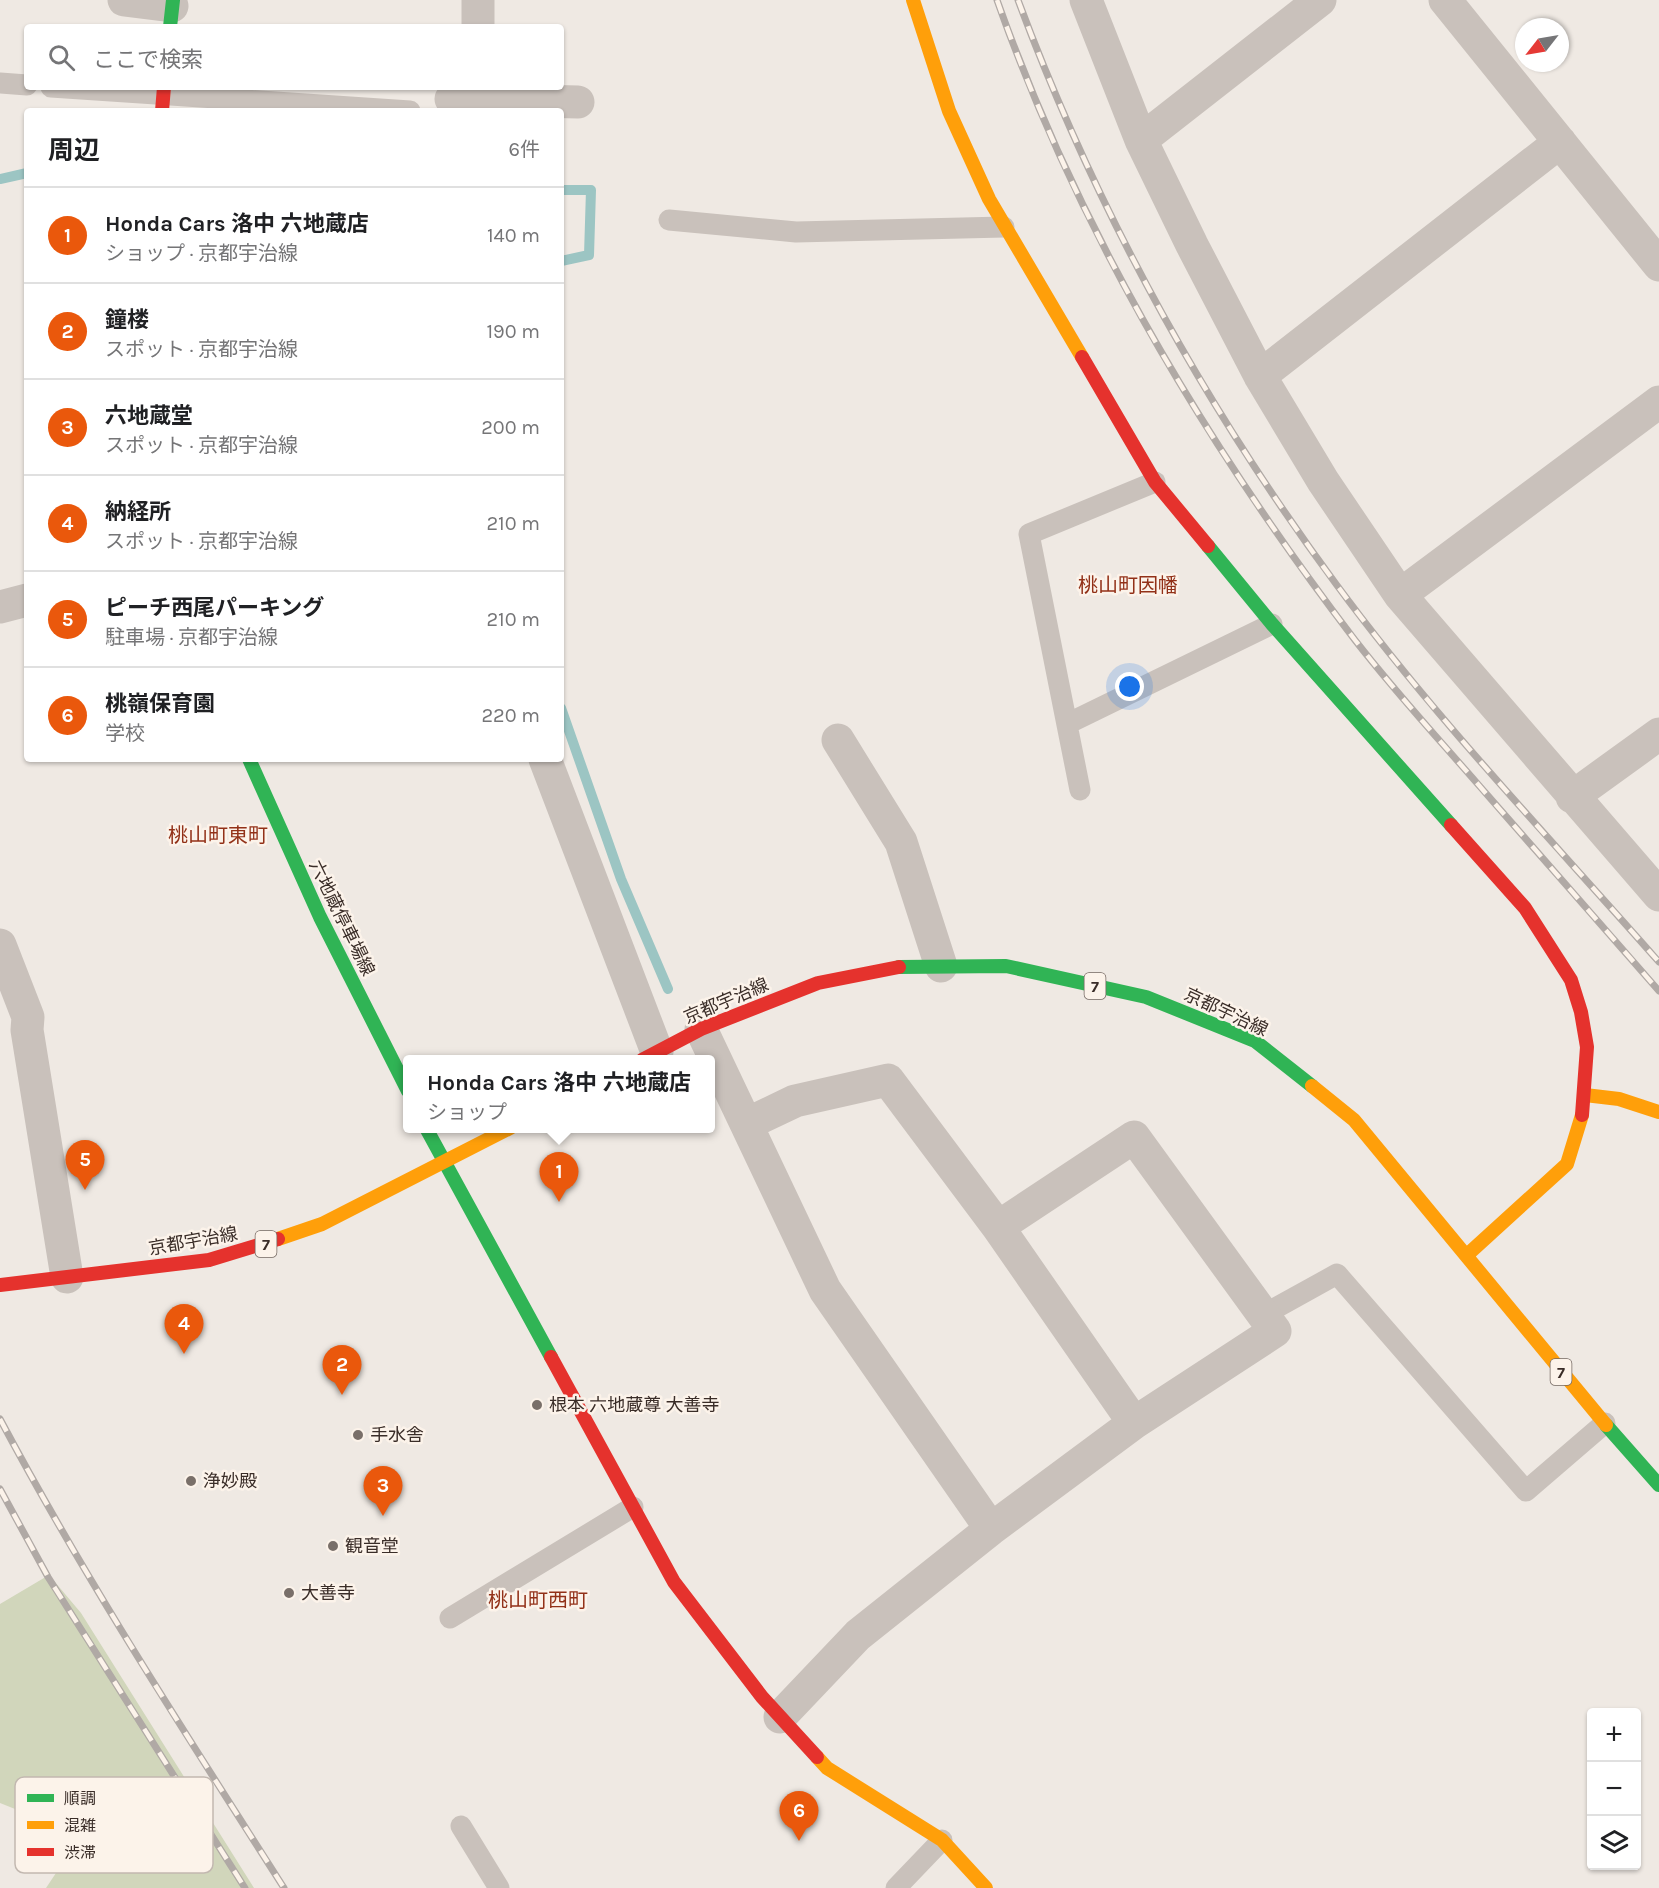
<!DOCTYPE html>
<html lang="ja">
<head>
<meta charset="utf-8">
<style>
  body { margin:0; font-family:Karla,"Noto Sans JP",sans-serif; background:#f2f2f2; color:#202124 }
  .controls { position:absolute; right:18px; bottom:18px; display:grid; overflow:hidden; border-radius:6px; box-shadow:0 2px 4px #0004 }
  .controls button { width:54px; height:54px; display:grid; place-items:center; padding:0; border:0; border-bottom:2px solid #e0e0e0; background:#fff; color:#202124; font:30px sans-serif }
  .compass { position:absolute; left:1515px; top:18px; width:54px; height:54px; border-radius:50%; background:#fff; box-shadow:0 2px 4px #0004; rotate:239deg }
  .you { position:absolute; left:1130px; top:687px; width:21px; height:21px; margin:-15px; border:4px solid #fff; border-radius:50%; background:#1a73e8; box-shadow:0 0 0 9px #1a73e833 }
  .badge { display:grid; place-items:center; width:39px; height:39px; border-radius:50%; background:#ea580c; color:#fff; font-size:20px; font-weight:700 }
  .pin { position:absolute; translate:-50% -50px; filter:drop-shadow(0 2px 3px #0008) }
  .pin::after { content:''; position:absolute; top:32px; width:21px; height:18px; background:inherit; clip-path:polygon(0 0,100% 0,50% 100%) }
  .popup { position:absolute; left:403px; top:1055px; width:312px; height:78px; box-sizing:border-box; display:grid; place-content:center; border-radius:6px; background:#fff; filter:drop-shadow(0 2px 4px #0005); font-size:20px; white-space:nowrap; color:#757577 }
  .popup b { font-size:22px; color:#202124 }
  .popup::after { content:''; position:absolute; left:50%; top:100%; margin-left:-12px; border:12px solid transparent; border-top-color:#fff }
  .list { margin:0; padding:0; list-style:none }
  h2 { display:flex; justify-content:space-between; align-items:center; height:78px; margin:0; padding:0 24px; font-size:26px }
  h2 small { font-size:20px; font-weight:400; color:#757577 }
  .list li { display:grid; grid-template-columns:39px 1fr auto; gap:18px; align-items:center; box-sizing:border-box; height:96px; padding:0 24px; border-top:2px solid #e0e0e0 }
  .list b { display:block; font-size:22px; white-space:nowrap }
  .list p { margin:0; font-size:20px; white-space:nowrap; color:#757577 }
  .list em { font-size:20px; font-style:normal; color:#757577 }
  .icon { flex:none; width:33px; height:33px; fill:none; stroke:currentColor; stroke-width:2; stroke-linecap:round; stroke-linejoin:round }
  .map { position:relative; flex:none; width:1659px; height:1888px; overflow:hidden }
  .search { position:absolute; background:#fff; box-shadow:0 2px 4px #0004; left:24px; top:24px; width:540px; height:66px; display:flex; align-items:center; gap:15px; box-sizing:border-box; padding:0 21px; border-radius:6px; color:#757577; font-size:22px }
  .panel { position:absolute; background:#fff; box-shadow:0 2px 4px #0004; left:24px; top:108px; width:540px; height:654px; border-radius:6px }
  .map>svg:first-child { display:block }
  .green { fill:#d1d6bb }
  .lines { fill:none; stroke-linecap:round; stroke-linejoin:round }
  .stream { stroke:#9cc5c3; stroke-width:10 }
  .lane { stroke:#c9c1bb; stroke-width:21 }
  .street { stroke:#c9c1bb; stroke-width:33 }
  .fast { stroke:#30b455; stroke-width:14 }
  .slow { stroke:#ff9f0a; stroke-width:14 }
  .jam { stroke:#e5322d; stroke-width:14 }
  .rail-casing { stroke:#b0a9a5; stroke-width:7 }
  .rail { stroke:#fcf3ea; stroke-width:4.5; stroke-dasharray:14; stroke-linecap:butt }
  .poi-dot { fill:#796f69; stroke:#fcf3ea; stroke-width:2 }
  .labels { text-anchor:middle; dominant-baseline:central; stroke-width:5; stroke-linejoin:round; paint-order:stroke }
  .shield { fill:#fcf3ea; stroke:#746862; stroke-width:1.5 }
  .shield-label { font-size:16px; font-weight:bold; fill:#3a2d28 }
  .street-label { font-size:18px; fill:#3a2d28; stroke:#fcf3ea }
  .poi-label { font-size:18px; fill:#3a2d28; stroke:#fcf3ea; text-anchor:start }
  .neighbourhood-label { font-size:20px; fill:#923118; stroke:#fcf3ea }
  .key { fill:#fcf3ea; stroke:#c2b8b0; stroke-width:1.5 }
  .key-label { font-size:16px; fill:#3a2d28 }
</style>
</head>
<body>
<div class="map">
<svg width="1659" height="1888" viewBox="0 0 1659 1888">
  <rect width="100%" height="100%" fill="#efe9e3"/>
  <path class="green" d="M49 1575 81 1613 254 1888H46L64 1861 25 1813 0 1803V1604Z"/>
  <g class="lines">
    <path class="stream" d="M0 179 27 173
      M561 190H591L589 255 561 261
      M561 708 621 879 668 989"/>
    <path class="lane" d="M0 83 27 85
      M51 87 410 111
      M669 220 796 232 1004 227
      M1067 724 1272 624
      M1080 790 1029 534 1155 482
      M1263 1315 1337 1274 1526 1491 1605 1423
      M450 1618 633 1507
      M461 1826 499 1888
      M896 1888 942 1840"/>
    <path class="street" d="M124 0 172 6
      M1086 0 1141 140 1192 245 1260 376 1323 481 1400 595 1659 895
      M1445 0 1659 265
      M478 27V0
      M451 99 578 102
      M1141 140 1320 0
      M1260 376 1560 142
      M1400 595 1659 402
      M0 607 27 600
      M838 740 901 842 941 966
      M545 759 657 1052
      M1572 797 1659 734
      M0 945 28 1017 27 1030 67 1277
      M701 1029 825 1290 991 1529
      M747 1124 795 1101 888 1080 998 1227 1134 1423
      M780 1717 858 1635 991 1529 1134 1423 1275 1331 1134 1137 998 1227"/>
    <path class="fast" d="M170 27 173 0
      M1208 546 1272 624 1451 825
      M249 759 320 917 408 1091
      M899 967 1006 966 1146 997 1255 1041 1312 1086
      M426 1128 551 1357
      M1606 1425 1659 1485"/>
    <path class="slow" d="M913 0 949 111 989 199 1082 357
      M1312 1086 1354 1120 1606 1425
      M1585 1095 1619 1099 1659 1112
      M278 1239 322 1224 510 1128
      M1467 1255 1567 1164 1582 1115
      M817 1757 827 1768 942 1840 986 1888"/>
    <path class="jam" d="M162 111 164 87
      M1082 357 1155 482 1208 546
      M1451 825 1525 908 1571 980 1581 1012 1587 1047 1582 1115
      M642 1060 701 1029 818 983 899 967
      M0 1285 209 1260 278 1239
      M551 1357 674 1582 762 1697 817 1757"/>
    <defs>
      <path id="rail" d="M997 0C1079 232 1206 445 1355 640 1393 689 1435 735 1476 782 1537 852 1598 921 1659 991
        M1018 0C1096 209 1203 404 1336 584 1434 717 1550 838 1659 962
        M0 1419C86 1581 186 1734 284 1888
        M0 1489 48 1577 245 1888"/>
    </defs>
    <use href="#rail" class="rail-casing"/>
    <use href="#rail" class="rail"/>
  </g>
  <g class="poi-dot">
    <circle cx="537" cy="1405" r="6"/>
    <circle cx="358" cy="1435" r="6"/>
    <circle cx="191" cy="1481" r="6"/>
    <circle cx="333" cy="1546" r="6"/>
    <circle cx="289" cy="1593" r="6"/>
  </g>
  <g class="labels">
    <g class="shield">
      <rect x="1084.5" y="973" width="21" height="26" rx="4.5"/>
      <rect x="255.5" y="1231" width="21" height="26" rx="4.5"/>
      <rect x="1550.5" y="1359" width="21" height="26" rx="4.5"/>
    </g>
    <g class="shield-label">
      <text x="1095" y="986">7</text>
      <text x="266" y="1244">7</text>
      <text x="1561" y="1372">7</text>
    </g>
    <g class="street-label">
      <text transform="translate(342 918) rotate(64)">六地蔵停車場線</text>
      <text transform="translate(726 1001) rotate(-23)">京都宇治線</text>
      <text transform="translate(1226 1012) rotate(25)">京都宇治線</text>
      <text transform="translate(193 1241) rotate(-10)">京都宇治線</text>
    </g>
    <g class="poi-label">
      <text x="549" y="1405">根本 六地蔵尊 大善寺</text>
      <text x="370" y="1435">手水舎</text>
      <text x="203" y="1481">浄妙殿</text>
      <text x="345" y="1546">観音堂</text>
      <text x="301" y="1593">大善寺</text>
    </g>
    <g class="neighbourhood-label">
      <text x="1128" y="585">桃山町因幡</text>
      <text x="218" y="835">桃山町東町</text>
      <text x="538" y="1600">桃山町西町</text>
    </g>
  </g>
  <rect x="15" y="1777" width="198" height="96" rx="9" class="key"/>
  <rect x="27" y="1794" width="27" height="8" fill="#30b455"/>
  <rect x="27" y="1821" width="27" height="8" fill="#ff9f0a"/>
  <rect x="27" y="1848" width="27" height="8" fill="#e5322d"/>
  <g class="key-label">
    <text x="64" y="1804">順調</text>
    <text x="64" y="1831">混雑</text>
    <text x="64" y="1858">渋滞</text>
  </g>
</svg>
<div class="controls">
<button>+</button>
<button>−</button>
<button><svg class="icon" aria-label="layers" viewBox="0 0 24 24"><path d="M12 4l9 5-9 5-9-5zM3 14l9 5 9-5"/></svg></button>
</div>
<svg class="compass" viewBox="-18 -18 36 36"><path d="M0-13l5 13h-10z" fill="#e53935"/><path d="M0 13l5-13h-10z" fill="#757577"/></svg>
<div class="you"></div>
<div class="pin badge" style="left:559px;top:1202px">1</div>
<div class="popup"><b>Honda Cars 洛中 六地蔵店</b>ショップ</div>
<div class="pin badge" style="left:342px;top:1395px">2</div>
<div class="pin badge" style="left:383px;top:1516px">3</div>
<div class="pin badge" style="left:184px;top:1354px">4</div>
<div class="pin badge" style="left:85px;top:1190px">5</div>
<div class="pin badge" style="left:799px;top:1841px">6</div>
<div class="search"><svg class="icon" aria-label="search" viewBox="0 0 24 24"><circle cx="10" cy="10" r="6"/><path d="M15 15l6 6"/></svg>ここで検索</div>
<section class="panel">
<h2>周辺<small>6件</small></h2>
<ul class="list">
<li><span class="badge">1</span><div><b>Honda Cars 洛中 六地蔵店</b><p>ショップ · 京都宇治線</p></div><em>140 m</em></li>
<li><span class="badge">2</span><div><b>鐘楼</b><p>スポット · 京都宇治線</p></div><em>190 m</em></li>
<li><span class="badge">3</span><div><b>六地蔵堂</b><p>スポット · 京都宇治線</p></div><em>200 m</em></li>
<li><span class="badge">4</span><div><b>納経所</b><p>スポット · 京都宇治線</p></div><em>210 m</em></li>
<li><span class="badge">5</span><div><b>ピーチ西尾パーキング</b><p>駐車場 · 京都宇治線</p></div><em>210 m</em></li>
<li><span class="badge">6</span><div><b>桃嶺保育園</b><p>学校</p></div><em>220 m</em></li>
</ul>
</section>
</div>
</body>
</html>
